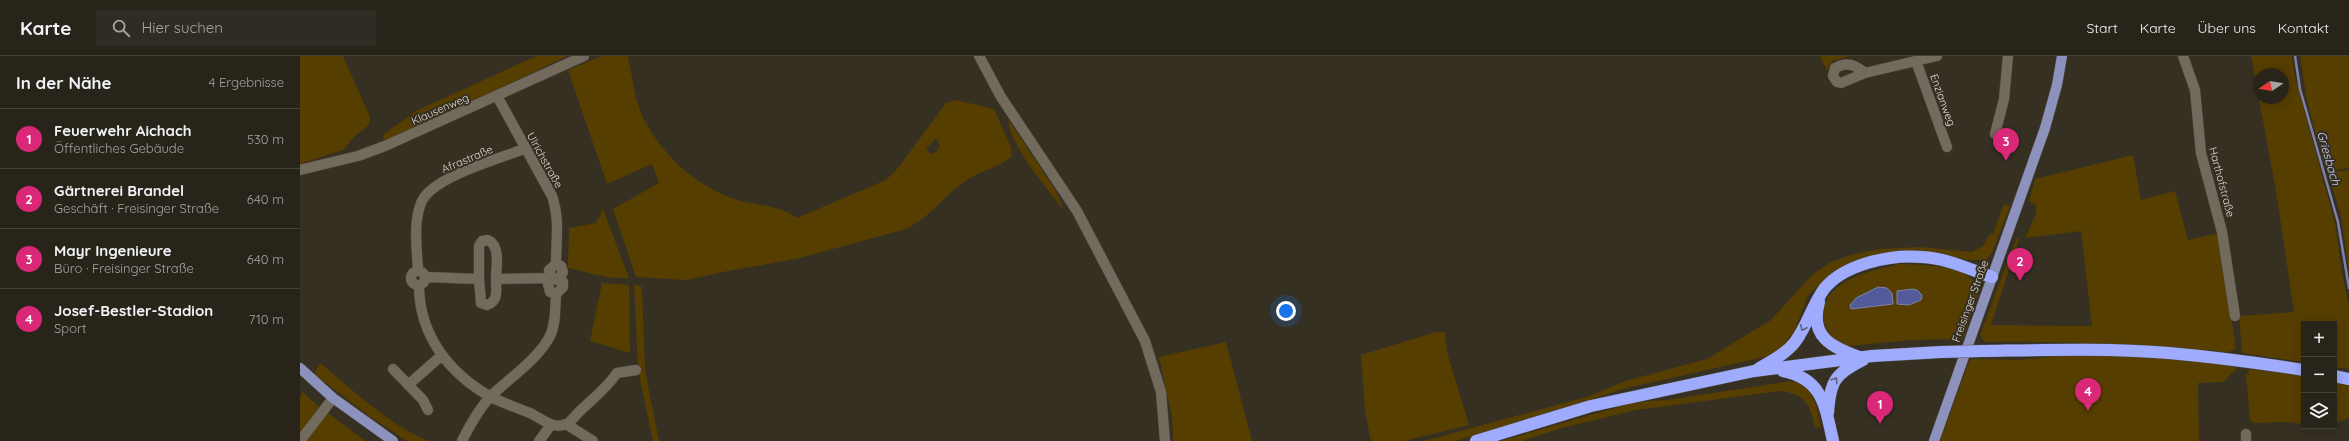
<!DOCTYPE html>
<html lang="de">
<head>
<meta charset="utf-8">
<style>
  body { margin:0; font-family:Quicksand,sans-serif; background:#302c23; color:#f1f3f6 }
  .controls { position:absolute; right:12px; bottom:12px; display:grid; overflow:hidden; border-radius:0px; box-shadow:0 2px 10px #0003 }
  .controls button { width:36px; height:36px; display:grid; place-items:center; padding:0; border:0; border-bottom:1px solid #444139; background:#28241a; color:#f1f3f6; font:20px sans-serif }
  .compass { position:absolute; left:1953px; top:12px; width:36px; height:36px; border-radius:50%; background:#28241a; box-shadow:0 2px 10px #0003; rotate:258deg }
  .you { position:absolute; left:986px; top:255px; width:14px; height:14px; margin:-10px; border:3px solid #fff; border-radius:50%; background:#1a73e8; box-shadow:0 0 0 6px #1a73e833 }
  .badge { display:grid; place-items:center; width:26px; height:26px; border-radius:50%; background:#db2777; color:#fff; font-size:13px; font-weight:700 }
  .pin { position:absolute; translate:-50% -33px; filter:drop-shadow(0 1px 2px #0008) }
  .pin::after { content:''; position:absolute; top:21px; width:14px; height:12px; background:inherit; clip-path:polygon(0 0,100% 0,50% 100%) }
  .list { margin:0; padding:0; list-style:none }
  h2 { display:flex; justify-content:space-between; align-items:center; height:52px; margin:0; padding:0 16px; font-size:17px }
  h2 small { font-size:13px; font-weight:400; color:#a5a4a2 }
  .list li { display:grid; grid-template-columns:26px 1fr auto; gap:12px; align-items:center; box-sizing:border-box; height:60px; padding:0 16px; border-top:1px solid #444139 }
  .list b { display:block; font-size:15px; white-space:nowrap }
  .list p { margin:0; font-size:13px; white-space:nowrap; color:#a5a4a2 }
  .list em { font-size:13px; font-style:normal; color:#a5a4a2 }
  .icon { flex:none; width:22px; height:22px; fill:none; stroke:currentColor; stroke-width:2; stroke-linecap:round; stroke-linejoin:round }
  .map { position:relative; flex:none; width:2049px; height:385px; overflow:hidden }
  header { display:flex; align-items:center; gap:24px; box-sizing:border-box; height:56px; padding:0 20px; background:#28241a; border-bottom:1px solid #444139 }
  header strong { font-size:19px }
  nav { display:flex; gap:22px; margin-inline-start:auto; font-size:14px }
  .search { width:280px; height:36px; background:#302c23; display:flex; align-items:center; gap:10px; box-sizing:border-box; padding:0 14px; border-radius:0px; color:#a5a4a2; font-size:15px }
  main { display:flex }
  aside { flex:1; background:#28241a }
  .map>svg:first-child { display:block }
  .green { fill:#563e00; fill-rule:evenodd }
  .water { fill:#535b9b; stroke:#7d81ac }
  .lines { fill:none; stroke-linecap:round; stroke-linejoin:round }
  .stream { stroke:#7d81ac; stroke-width:2.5 }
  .minor-casing { stroke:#504b40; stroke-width:11 }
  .major-casing { stroke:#504b40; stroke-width:11 }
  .highway-casing { stroke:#504b40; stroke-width:13 }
  .minor { stroke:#726b5d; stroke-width:10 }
  .major { stroke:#8d92bd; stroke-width:10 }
  .highway { stroke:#9facfd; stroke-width:12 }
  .highway-bridge-casing { stroke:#504b40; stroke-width:13; stroke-linecap:butt }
  .highway-bridge { stroke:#9facfd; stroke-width:12 }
  .oneway { stroke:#60627a }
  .labels { text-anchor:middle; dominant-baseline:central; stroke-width:4; stroke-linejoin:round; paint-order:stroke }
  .street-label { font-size:11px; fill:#dfdbd3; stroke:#363023 }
  .water-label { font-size:12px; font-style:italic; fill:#cfd6fc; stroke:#363023 }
</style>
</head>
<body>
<header>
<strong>Karte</strong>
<div class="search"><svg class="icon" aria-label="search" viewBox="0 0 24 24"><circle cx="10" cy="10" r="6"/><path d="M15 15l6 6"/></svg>Hier suchen</div>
<nav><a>Start</a><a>Karte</a><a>Über uns</a><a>Kontakt</a></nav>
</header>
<main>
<aside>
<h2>In der Nähe<small>4 Ergebnisse</small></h2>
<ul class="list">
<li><span class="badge">1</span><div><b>Feuerwehr Aichach</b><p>Öffentliches Gebäude</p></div><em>530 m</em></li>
<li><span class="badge">2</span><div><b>Gärtnerei Brandel</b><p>Geschäft · Freisinger Straße</p></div><em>640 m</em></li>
<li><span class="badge">3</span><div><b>Mayr Ingenieure</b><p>Büro · Freisinger Straße</p></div><em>640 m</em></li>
<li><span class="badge">4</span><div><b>Josef-Bestler-Stadion</b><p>Sport</p></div><em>710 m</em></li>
</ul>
</aside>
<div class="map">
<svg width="2049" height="385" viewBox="0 0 2049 385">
  <rect width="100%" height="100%" fill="#363023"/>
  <path class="green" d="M0 0H43L70 61 69 69 54 81 43 94 0 108Z
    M236 0H267L83 88 84 78 116 55Z
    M302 0H328C332 19 334 42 342 59 361 98 393 128 434 143 455 150 478 148 497 162L586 124 598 112 646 47 656 44 694 53 711 91 712 100C702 110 686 113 674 120 647 134 631 163 603 174L496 203 428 215 386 224 336 221 313 153 359 127 352 108 307 128 268 14ZM636 82 640 89 636 96 631 98 626 93Z
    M1520 0H1550L1532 5 1527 15Z
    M1951 0H1992L1994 16 2035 167 2042 217 2049 249V313L2034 311V268H2004V306L1942 297 1939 260 1994 256 1976 135ZM1959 18H1983V42H1959Z
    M2000 0H2049V112L2026 115 2007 45Z
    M708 63 756 135 764 155C747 131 710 91 708 63Z
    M1833 99 1841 144 1875 135 1888 184 1919 177 1936 293 1928 296C1847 288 1766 285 1685 286L1680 279 1716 183H1719L1691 269 1792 270 1781 175 1725 182 1736 158V149L1729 145 1735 123Z
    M2049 114V215L2041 160 2028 117Z
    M1704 148 1710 150 1692 197 1686 204H1669L1630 196H1602L1554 205 1531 219 1508 239 1495 274 1482 291 1469 300 1327 332 1156 385H1124L1290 340 1325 325 1407 303 1471 264 1512 219 1529 207 1550 199 1580 193 1620 191 1672 196 1683 190 1689 179 1693 178Z
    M303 153 329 222C308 224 288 216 268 212L269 172 296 167Z
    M1600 208C1621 209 1680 208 1678 239L1663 283 1612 284 1549 290 1530 282C1528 275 1522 265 1523 258 1525 223 1574 214 1600 208Z
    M302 227 329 229 330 297 290 285Z
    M334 228 342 231 345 314 359 385H353L338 314Z
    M1136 276H1145L1147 296 1169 369 1104 385H1071L1065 355 1061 299Z
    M926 286 952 385H873L872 360 859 301Z
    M1760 300C1818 300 1881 296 1937 312L1923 326 1898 327 1899 385H1640L1670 303 1718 304Z
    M20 307C54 335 87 367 128 385H107L69 360 14 318Z
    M1950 313 2004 320V368L1985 366 1954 367 1950 364 1946 319Z
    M2034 324 2049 327V362L2034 367Z
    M1491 325C1515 330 1517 351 1521 372L1515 371C1510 348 1505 338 1480 335L1336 354 1262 372 1222 385H1200L1336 346 1366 344Z
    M3 336 19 351 0 378V340Z
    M27 356 65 385H6Z"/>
  <path class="water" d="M1578 231 1587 232 1592 237 1593 248 1551 253 1550 249 1556 242Z
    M1612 233 1617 234 1622 239 1621 244 1609 249 1597 248V235Z"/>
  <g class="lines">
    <path class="stream" d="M1995 0 2000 33 2038 166 2049 232"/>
    <defs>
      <path id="minor" d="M679 0 701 41 777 155 845 285 861 336 865 385
        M1883 0 1895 34 1901 97 1922 176 1935 260
        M1616 5 1647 91
        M1565 17C1555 9 1547 5 1535 12L1533 20 1537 26 1541 27 1565 17 1637 0
        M197 40 252 140C260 163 256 185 256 208L261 210 263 216 259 223
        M1695 78 1704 43 1708 0
        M0 114 58 100 85 90 284 0
        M118 214C117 193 113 167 121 147 131 121 199 103 224 93
        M111 222a7 7 0 1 1 14 0a7 7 0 1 1-14 0Z
        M126 221 179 223 181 247 187 249C199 245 196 234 196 223
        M179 223V190L182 185 188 184C201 190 196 211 196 223L252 222 249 214 256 208
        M119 229C119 278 148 317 191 341 203 347 217 352 230 357 241 362 253 374 266 368 270 367 274 361 277 358 291 344 306 333 317 317L336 314
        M93 313 123 344 128 354
        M108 329 141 300
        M266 368 293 385
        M0 385 33 342
        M162 385C170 369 179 352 192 339 210 322 239 302 250 280 256 268 255 252 256 238L263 231V226L252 222 248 228 250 236 256 238
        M239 385 251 369
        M1946 385V378"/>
      <path id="major" d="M0 312 33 342 93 385
        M1634 385 1745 72 1757 29 1762 0"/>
      <path id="highway" d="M1519 246C1509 281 1532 291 1559 301
        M1683 295C1745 294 1807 292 1869 297 1914 301 1959 307 2004 314
        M1458 313C1471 305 1486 298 1495 286 1507 270 1512 250 1524 233 1544 208 1591 198 1622 201 1646 202 1669 213 1692 221
        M1483 315C1523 323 1525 350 1533 385
        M2034 320 2049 323
        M1528 357C1530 325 1535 318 1563 304
        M1176 385 1291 350 1454 315 1572 300 1641 296"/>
    </defs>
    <use href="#minor" class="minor-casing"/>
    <use href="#major" class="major-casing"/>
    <use href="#highway" class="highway-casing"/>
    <use href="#minor" class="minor"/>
    <use href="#major" class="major"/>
    <use href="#highway" class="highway"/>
    <defs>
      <path id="highway-bridge" d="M1641 296 1683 295"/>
    </defs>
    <use href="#highway-bridge" class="highway-bridge-casing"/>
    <use href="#highway-bridge" class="highway-bridge"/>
  </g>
  <defs><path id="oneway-chevron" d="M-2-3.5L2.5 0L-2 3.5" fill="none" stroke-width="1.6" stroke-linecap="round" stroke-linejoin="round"/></defs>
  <g class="oneway">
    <use href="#oneway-chevron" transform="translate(1503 272) rotate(115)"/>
    <use href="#oneway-chevron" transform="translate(1535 324) rotate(-56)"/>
  </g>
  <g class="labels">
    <g class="street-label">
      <text transform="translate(1643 44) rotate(70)">Enzianweg</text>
      <text transform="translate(140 53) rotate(-24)">Klausenweg</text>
      <text transform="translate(167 103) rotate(-23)">Afrastraße</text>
      <text transform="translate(245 104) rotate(61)">Ulrichstraße</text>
      <text transform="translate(1922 126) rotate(75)">Harthofstraße</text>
      <text transform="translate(1670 245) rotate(-70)">Freisinger Straße</text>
    </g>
    <g class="water-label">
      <text transform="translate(2029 102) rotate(74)">Griesbach</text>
    </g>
  </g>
</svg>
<div class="controls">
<button>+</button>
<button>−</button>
<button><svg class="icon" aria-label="layers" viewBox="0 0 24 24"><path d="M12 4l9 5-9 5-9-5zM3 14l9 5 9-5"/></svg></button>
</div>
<svg class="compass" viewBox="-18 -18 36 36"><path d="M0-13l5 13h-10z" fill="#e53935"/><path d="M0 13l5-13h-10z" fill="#a5a4a2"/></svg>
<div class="you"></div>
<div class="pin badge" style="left:1580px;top:368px">1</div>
<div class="pin badge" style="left:1720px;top:225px">2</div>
<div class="pin badge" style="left:1706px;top:105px">3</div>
<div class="pin badge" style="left:1788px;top:355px">4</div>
</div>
</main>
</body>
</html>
